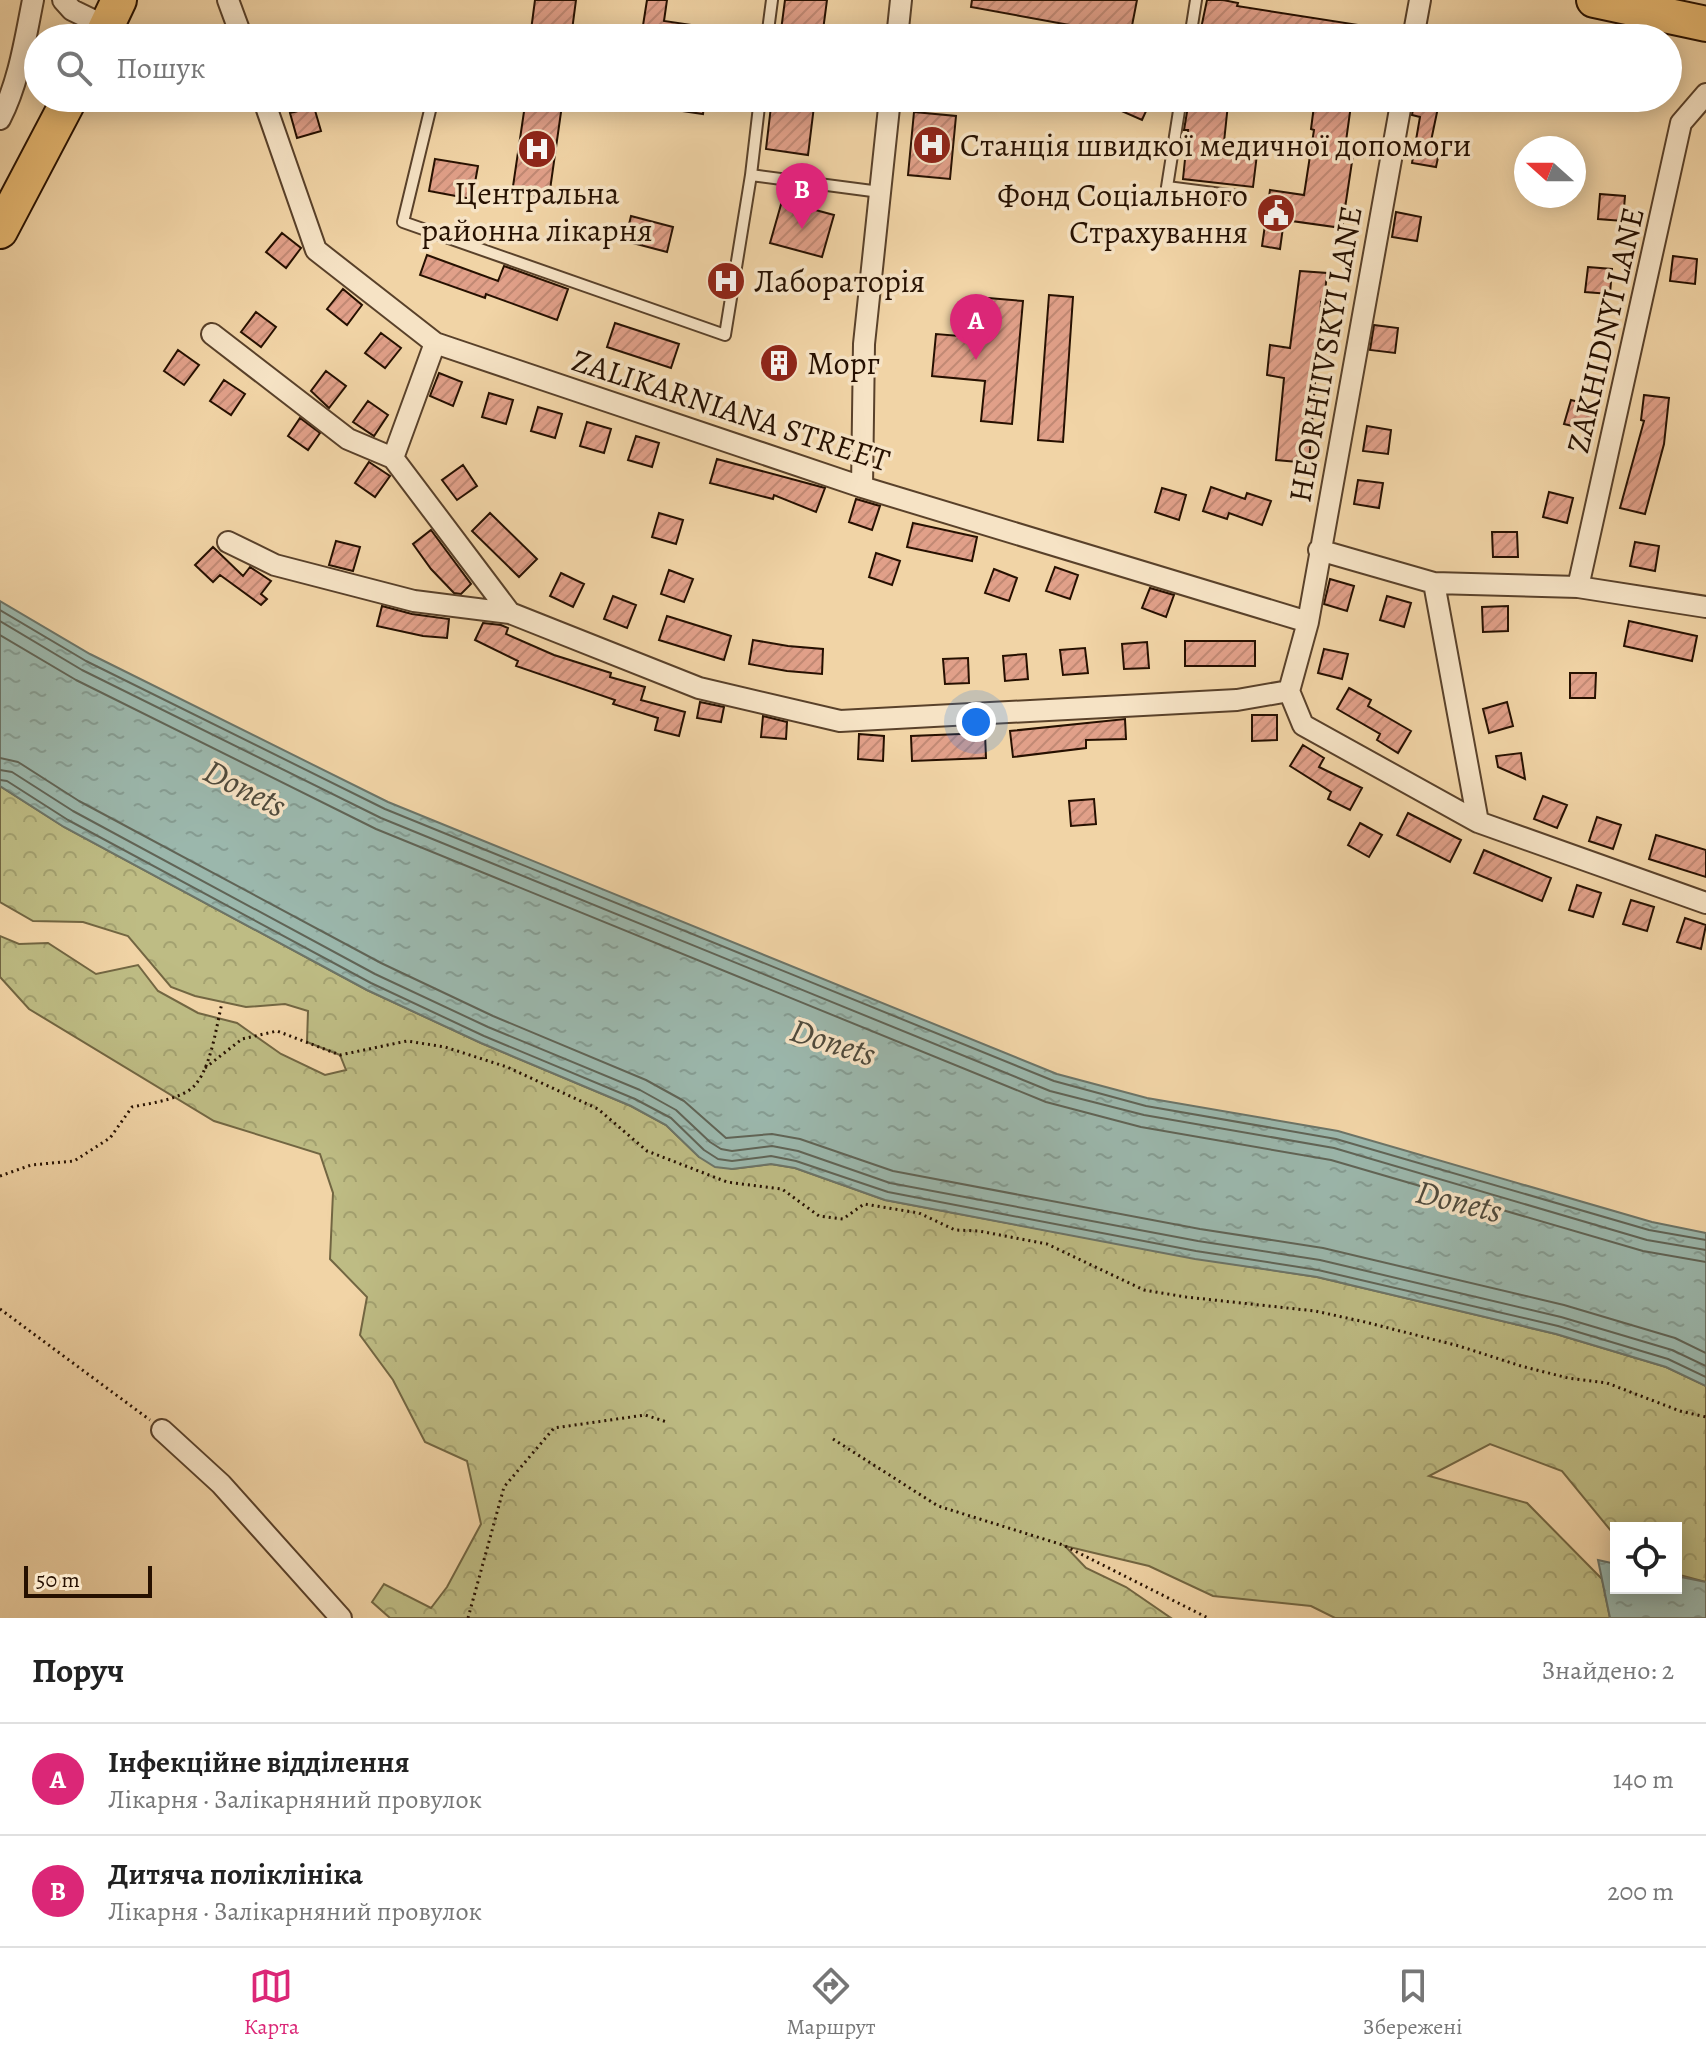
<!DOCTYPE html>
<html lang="uk">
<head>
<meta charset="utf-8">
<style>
  body { margin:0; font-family:Alegreya,serif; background:#f6f6f6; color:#222 }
  .controls { position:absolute; right:24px; bottom:24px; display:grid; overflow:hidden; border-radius:0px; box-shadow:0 4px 20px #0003 }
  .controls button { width:72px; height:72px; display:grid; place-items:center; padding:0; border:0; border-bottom:2px solid #e0e0e0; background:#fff; color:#222; font:40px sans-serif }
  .compass { position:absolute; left:1514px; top:136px; width:72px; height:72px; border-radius:50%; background:#fff; box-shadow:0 4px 20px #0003; rotate:291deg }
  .scale { position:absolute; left:24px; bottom:20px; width:128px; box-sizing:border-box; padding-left:8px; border:4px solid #261000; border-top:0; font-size:22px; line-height:28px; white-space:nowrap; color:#261000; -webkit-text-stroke:6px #f6e3c5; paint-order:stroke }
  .you { position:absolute; left:976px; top:722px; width:28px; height:28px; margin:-20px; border:6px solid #fff; border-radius:50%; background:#1a73e8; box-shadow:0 0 0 12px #1a73e833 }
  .badge { display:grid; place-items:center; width:52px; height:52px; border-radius:50%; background:#db2777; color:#fff; font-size:26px; font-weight:700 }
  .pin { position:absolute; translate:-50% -66px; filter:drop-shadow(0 2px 4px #0008) }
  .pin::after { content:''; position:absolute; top:42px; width:28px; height:24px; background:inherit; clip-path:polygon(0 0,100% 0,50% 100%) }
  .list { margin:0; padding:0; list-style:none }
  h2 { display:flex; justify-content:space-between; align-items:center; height:104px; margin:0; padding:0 32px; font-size:34px }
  h2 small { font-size:26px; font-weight:400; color:#767676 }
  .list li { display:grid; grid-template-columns:52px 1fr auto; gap:24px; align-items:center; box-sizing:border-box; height:112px; padding:0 32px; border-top:2px solid #e0e0e0 }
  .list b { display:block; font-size:30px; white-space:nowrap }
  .list p { margin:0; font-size:26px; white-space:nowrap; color:#767676 }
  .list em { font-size:26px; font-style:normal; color:#767676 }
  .icon { flex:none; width:44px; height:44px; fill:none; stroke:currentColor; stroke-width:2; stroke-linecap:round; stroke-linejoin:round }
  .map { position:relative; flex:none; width:1706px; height:1618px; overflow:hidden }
  .search { position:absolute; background:#fff; box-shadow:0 4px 20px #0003; left:24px; right:24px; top:24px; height:88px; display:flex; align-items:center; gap:20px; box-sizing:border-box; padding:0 28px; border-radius:44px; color:#767676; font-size:30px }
  .sheet { height:328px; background:#fff }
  nav { display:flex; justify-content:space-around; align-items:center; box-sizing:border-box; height:112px; border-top:2px solid #e0e0e0; background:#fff; font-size:22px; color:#767676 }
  nav a { display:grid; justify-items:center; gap:4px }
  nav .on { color:#db2777 }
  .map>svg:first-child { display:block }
  .forest { fill:url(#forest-crowns); stroke:#726642; stroke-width:2 }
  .water { fill:url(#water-ripples); stroke:#6c7467; stroke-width:2 }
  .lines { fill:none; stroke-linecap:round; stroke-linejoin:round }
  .shore { stroke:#606456; stroke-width:2 }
  .building { fill:url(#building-hatch); stroke:#261000; stroke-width:2 }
  .lane-casing { stroke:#59412a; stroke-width:14 }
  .street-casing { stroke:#59412a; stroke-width:24 }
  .highway-casing { stroke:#261000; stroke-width:38 }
  .path { stroke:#261000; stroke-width:3; stroke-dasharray:2 4; stroke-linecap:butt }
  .lane { stroke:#f6e3c5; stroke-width:10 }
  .street { stroke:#f6e3c5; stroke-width:20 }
  .highway { stroke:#e8ba73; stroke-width:34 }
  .labels { text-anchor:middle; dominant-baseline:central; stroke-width:7; stroke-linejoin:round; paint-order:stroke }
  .poi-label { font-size:32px; fill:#261000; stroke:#f6e3c5; text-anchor:start }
  .street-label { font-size:32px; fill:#261000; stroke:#f6e3c5 }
  .water-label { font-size:34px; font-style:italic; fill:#4f4a3c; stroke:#f6e3c5 }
</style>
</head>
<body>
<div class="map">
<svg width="1706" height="1618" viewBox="0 0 1706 1618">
  <defs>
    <pattern id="forest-crowns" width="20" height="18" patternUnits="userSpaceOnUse" patternTransform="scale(2)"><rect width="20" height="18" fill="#bebc84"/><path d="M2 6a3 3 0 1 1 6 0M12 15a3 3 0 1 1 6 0" fill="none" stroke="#a3a170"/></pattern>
    <pattern id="water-ripples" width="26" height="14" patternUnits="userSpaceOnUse" patternTransform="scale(2)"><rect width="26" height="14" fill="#9bb7ac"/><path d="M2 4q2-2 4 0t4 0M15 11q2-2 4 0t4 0" fill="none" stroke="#859c92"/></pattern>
    <pattern id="building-hatch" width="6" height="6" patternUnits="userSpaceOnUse" patternTransform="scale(2)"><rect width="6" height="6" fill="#e1a089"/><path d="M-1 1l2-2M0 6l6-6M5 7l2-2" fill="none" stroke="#c18974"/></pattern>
  </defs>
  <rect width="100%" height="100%" fill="#f1d4a6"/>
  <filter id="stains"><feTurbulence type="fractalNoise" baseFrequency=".0025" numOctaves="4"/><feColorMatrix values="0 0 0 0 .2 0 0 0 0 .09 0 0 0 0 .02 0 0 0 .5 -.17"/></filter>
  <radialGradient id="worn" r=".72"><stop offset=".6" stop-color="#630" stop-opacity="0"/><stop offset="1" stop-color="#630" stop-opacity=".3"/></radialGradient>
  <path class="forest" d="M0 786 64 827 367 990 481 1043 631 1106 666 1125 699 1157 732 1169 771 1164 795 1168 885 1200 1195 1258 1317 1277 1556 1334 1666 1367 1706 1386V1582L1676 1574V1528H1616V1537L1562 1471 1490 1444 1429 1476 1527 1503 1602 1579 1610 1618H1335L1311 1606 1213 1596 1149 1566 1065 1546 1086 1568 1126 1587 1171 1618H390L372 1602 384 1584 431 1608 447 1587 481 1524 467 1461 425 1442 393 1380 360 1335 367 1297 330 1259 333 1193 320 1154 214 1121 29 1009 0 977V936L19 944 48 943 96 974 138 965 158 991 198 1013 237 1023 281 1054 325 1075 346 1070 340 1055 307 1042 308 1011 285 1004 246 1007 195 996 171 987 128 936 83 922 33 921 0 902Z"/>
  <path class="water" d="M0 601 90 654 388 802 1057 1074 1147 1098 1338 1131 1652 1222 1706 1233V1386L1666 1367 1556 1334 1317 1277 1195 1259 885 1200 795 1168 771 1164 732 1169 715 1167 699 1157 666 1125 631 1106 481 1043 367 990 64 827 0 786Z
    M1598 1560 1616 1564V1588H1676V1576L1706 1582V1618H1610Z"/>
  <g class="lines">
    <path class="shore" d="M0 610 86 661 385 809 1054 1081 1146 1106 1336 1139 1649 1230 1706 1240
      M0 621 82 670 381 818 1050 1091 1144 1115 1334 1148 1647 1240 1706 1250
      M0 635 76 680 376 829 1046 1102 1141 1127 1331 1160 1643 1251 1706 1262
      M0 758 18 762 79 801 381 963 493 1016 646 1080 684 1101 726 1138 772 1134 800 1139 893 1171 1200 1229 1323 1248 1564 1305 1675 1338 1706 1353
      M0 770 12 772 73 811 375 974 488 1027 640 1090 676 1110 710 1142 721 1149 732 1151 772 1146 798 1151 890 1183 1198 1241 1320 1260 1561 1317 1672 1350 1706 1366
      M0 780 7 781 68 820 371 983 484 1036 635 1099 671 1118 704 1150 718 1159 732 1161 771 1156 796 1161 888 1192 1196 1251 1318 1270 1558 1326 1668 1359 1706 1377"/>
  </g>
  <path class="building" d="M535 0H576L571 38H530Z
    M647 0H667L664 21 726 30 725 38H641Z
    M785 0H827L822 38H780Z
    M972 0H1137L1130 36 971 7Z
    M1207 0H1223L1238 3 1237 6 1365 26 1363 38H1199Z
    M526 98H563L549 197 512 193Z
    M649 98H705L703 114 648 106Z
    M772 98H815L808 155 766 149Z
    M1092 98H1152L1142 120Z
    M1315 98H1352L1346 141 1355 142 1342 228 1284 220 1280 249 1262 246 1270 190 1304 195 1314 130 1311 129Z
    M1415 98H1440L1431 141 1441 143 1436 167 1412 163 1420 117 1412 115Z
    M1189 100 1228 104 1224 142 1258 146 1253 187 1183 179 1188 130H1184Z
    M314 107 321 131 297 138 290 113Z
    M914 112 956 116 950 179 908 175Z
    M435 159 478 166 472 199 429 191Z
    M1600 194 1625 196 1623 221 1598 219Z
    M782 201 834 215 822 257 770 243Z
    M1396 212 1421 217 1417 241 1392 237Z
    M631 216 673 227 667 252 625 241Z
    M282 233 301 248 286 268 266 252Z
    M427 255 498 281 504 266 568 289 557 320 486 294 485 298 420 275Z
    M1673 256 1697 259 1695 284 1670 281Z
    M1588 267 1612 269 1610 294 1585 292Z
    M1300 271 1327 273 1324 303 1321 302 1309 463 1276 460 1284 378 1267 375 1270 345 1290 348Z
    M343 289 362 305 347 325 327 309Z
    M1049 295 1073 297 1063 442 1038 440Z
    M988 298 1023 301 1012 424 981 421 985 381 932 376 936 334 984 338Z
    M256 312 276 327 261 347 241 332Z
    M615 323 679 344 671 368 607 347Z
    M1374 325 1398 328 1395 353 1370 350Z
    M381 333 401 348 385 368 365 353Z
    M178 350 199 365 184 385 164 371Z
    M767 350 792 351 790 376 765 375Z
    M326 371 346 386 329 408 311 391Z
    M439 373 462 382 453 406 430 396Z
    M224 380 245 394 231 415 210 401Z
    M489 393 513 400 506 424 482 417Z
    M1644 395 1669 398 1664 444 1645 514 1620 508 1644 421 1641 420Z
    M1571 400 1595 406 1589 430 1564 424Z
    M368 401 388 415 374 436 353 422Z
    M538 407 562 414 555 438 531 431Z
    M300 418 320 433 308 450 288 436Z
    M587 422 611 429 604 453 580 446Z
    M1367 426 1391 430 1388 454 1363 451Z
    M636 436 659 443 652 467 628 460Z
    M717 459 825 488 816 512 774 495 773 499 710 483Z
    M369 462 390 476 375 497 355 483Z
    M463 465 477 486 457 500 442 480Z
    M1358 480 1383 483 1379 508 1354 504Z
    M1211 487 1245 499 1247 493 1271 501 1262 525 1229 513 1227 519 1203 511Z
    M1162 488 1186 495 1179 520 1155 512Z
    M1549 492 1573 498 1567 523 1543 517Z
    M856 499 880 506 872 530 849 522Z
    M490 513 537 559 519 577 472 531Z
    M659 513 683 520 676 544 652 537Z
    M913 523 977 537 972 561 907 547Z
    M431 530 471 584 461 594 454 593 431 569 413 544Z
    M1492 532H1517L1518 557H1493Z
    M336 541 360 547 353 571 329 565Z
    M1635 542 1659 546 1655 571 1630 566Z
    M213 547 243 576 250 567 271 581 261 594 267 599 261 605 220 575 213 582 195 565Z
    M876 553 900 561 892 585 869 577Z
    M1055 567 1078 575 1070 599 1046 591Z
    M994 569 1017 578 1009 601 985 593Z
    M669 570 693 579 684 602 661 594Z
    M561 573 584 584 573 607 550 596Z
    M1330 579 1354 586 1347 611 1324 604Z
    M1150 588 1174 595 1166 617 1142 608Z
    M613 596 636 605 627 628 604 619Z
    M1387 596 1411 603 1404 627 1380 620Z
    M382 606 412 614 449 619 447 638 423 636 377 626Z
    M1508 606V631L1483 632 1482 607Z
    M667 616 731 636 724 660 659 640Z
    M1629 621 1697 636 1692 661 1624 646Z
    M483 623 501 625 508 628 506 634 554 655 611 673 610 677 645 687 641 700 685 712 679 736 655 730 658 718 613 704 615 700 516 666 518 661 475 640Z
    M753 640 788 646 823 649 822 674 787 671 749 664Z
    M1185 641H1255V666H1185Z
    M1147 642 1149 668 1124 669 1122 644Z
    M1085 648 1088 673 1063 675 1060 650Z
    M1324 649 1348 654 1342 679 1318 673Z
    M1026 654 1028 679 1005 681 1003 656Z
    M968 658 969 683 945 684 943 659Z
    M1570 673H1596L1595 698H1570Z
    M1349 688 1371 700 1368 706 1411 731 1398 753 1377 740 1380 734 1337 709Z
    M700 702 724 707 721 722 697 718Z
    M1507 702 1513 726 1489 733 1483 709Z
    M1252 715H1277V740L1252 741Z
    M763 716 787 722 786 739 761 737Z
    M1125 719 1126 739 1086 740V748L1013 757 1010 731Z
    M985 733 986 758 912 761 911 736Z
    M859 734 884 736 883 761 858 759Z
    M1303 745 1324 758 1319 767 1362 788 1350 810 1328 799 1331 792 1290 766Z
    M1521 753 1525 779 1498 767 1496 756Z
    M1543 796 1567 805 1557 828 1534 819Z
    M1094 799 1096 824 1071 826 1069 801Z
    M1408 813 1461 840 1450 862 1397 835Z
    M1597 817 1621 825 1613 849 1589 841Z
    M1360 823 1382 835 1369 857 1348 845Z
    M1656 835 1706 850V877L1649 859Z
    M1484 850 1551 878 1542 901 1474 873Z
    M1577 885 1601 893 1593 917 1569 910Z
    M1631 900 1654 907 1647 931 1623 924Z
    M1685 918 1706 925 1701 949 1677 942Z"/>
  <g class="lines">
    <defs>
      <path id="lane" d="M448 38 449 33
        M767 38 772 0
        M1190 38 1196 0
        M433 98 403 222 725 335 751 175
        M760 98 751 175 880 192
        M1181 98 1167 187 1237 196"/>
      <path id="street" d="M63 0 72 10 107 27
        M228 0 242 38
        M897 38 901 0
        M1413 38 1420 0
        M263 98 316 250 435 343 862 487 1308 622
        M1402 98 1308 622 1289 691 1303 725 1478 822 1706 903
        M0 119C19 82 25 40 33 0
        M212 334 348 439 393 458
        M435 343 393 458 510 613 699 688 840 721 1237 700 1289 691
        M862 487 864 344 890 98
        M228 542 275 565 414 601 510 613
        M1319 550 1434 583 1578 587 1706 607
        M1434 583 1478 822
        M1578 587 1681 123 1706 94
        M162 1430 221 1484 341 1618"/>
      <path id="highway" d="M1594 0 1706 24
        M101 38 119 0
        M0 231 70 98"/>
    </defs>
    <use href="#lane" class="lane-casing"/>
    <use href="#street" class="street-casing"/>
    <use href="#highway" class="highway-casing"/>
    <path class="path" d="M205 1068 242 1039 277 1031 340 1055 407 1041 445 1047 507 1067 598 1109 647 1151 727 1182 782 1189 819 1216 843 1219 864 1204 919 1213 955 1230 979 1231 1047 1244 1144 1290 1186 1297 1315 1311 1365 1322 1459 1346 1521 1366 1568 1378 1607 1383 1680 1411 1706 1417
      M0 1176 31 1165 74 1161 110 1138 132 1107C151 1103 171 1101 188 1091 210 1078 216 1027 222 1003
      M0 1309 150 1420
      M833 1439 938 1506 1063 1545 1208 1618
      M468 1618 504 1487 554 1428 645 1415 667 1422"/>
    <use href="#lane" class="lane"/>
    <use href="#street" class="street"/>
    <use href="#highway" class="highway"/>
  </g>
  <defs>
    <symbol id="hospital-disc" viewBox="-11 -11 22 22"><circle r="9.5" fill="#8f2418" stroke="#f6e3c5"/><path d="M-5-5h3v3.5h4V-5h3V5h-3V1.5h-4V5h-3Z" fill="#fff"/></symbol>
    <symbol id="civic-disc" viewBox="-11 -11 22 22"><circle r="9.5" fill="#8f2418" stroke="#f6e3c5"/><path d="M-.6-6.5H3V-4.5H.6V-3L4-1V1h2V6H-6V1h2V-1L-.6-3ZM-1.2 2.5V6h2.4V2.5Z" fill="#fff"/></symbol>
    <symbol id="building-disc" viewBox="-11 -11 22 22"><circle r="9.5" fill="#8f2418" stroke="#f6e3c5"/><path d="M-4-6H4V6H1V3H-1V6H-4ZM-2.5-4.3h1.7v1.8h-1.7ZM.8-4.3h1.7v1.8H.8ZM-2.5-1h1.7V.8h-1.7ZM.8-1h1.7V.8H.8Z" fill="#fff"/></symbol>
  </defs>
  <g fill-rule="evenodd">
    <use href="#hospital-disc" x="910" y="123" width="44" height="44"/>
    <use href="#hospital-disc" x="515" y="127" width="44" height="44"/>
    <use href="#civic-disc" x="1254" y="191" width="44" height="44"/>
    <use href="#hospital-disc" x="704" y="259" width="44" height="44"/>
    <use href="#building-disc" x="757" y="341" width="44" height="44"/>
  </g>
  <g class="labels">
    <g class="poi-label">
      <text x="960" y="145">Станція швидкої медичної допомоги</text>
      <text x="537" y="193" text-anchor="middle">Центральна<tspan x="537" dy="37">районна лікарня</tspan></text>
      <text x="1248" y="195" text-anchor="end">Фонд Соцiального<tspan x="1248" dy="37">Страхування</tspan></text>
      <text x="754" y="281">Лабораторія</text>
      <text x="807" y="363">Морг</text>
    </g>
    <g class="street-label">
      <text transform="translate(1605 330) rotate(-77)">ZAKHIDNYI LANE</text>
      <text transform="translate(1325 354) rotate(-80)">HEORHIIVSKYI LANE</text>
      <text transform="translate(731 410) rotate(18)">ZALIKARNIANA STREET</text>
    </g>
    <g class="water-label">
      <text transform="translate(245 788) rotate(27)">Donets</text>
      <text transform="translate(833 1042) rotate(18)">Donets</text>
      <text transform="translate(1459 1201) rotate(14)">Donets</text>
    </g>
  </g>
  <rect width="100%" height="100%" filter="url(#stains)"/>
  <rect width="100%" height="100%" fill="url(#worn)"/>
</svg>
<div class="controls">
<button><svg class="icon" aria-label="locate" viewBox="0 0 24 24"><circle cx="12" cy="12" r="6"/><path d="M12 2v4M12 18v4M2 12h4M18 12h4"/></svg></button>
</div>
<svg class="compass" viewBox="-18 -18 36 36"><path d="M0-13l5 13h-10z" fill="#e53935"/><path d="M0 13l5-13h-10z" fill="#767676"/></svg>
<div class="scale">50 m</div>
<div class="you"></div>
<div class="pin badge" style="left:976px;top:360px">A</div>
<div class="pin badge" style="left:802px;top:229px">B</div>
<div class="search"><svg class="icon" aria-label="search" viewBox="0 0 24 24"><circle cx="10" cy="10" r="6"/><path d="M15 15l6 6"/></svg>Пошук</div>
</div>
<section class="sheet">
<h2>Поруч<small>Знайдено: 2</small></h2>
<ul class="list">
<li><span class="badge">A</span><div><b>Інфекційне відділення</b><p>Лікарня · Залікарняний провулок</p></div><em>140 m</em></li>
<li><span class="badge">B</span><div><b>Дитяча поліклініка</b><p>Лікарня · Залікарняний провулок</p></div><em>200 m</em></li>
</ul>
</section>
<nav>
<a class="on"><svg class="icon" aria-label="map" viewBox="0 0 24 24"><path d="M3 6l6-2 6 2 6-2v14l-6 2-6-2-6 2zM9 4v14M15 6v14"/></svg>Карта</a>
<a><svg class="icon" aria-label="directions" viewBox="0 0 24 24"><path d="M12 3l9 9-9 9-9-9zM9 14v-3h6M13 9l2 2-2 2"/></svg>Маршрут</a>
<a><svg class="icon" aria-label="saved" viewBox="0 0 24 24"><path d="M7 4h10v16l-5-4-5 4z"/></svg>Збережені</a>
</nav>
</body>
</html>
